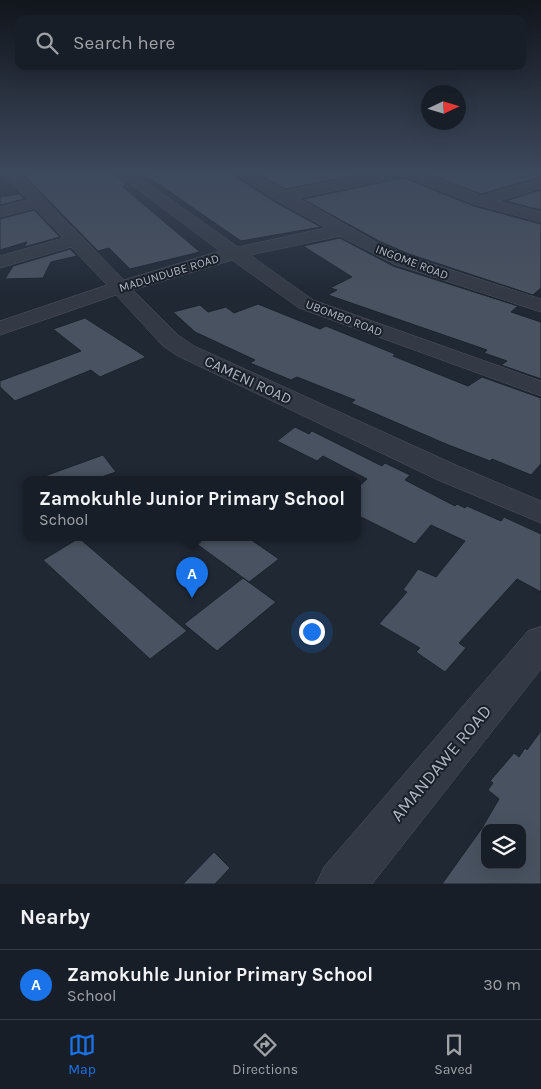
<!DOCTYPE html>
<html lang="en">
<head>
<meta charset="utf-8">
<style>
  body { margin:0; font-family:Karla,sans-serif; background:#252b33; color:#f1f3f6 }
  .controls { position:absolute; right:15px; bottom:15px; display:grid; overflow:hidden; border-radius:10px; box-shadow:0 5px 20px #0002 }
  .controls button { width:45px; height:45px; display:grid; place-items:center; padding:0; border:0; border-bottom:1px solid #363c44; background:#181e27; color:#f1f3f6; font:25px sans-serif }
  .compass { position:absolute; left:421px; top:85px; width:45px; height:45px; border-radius:50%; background:#181e27; box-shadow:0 5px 20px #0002; rotate:86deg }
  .you { position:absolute; left:311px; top:631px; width:18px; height:18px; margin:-12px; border:4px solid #fff; border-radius:50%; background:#1a73e8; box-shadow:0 0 0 8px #1a73e833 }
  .badge { display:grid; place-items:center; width:32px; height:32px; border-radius:50%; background:#1a73e8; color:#fff; font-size:16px; font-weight:700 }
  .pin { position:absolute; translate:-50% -41px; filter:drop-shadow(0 1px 2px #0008) }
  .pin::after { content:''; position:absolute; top:26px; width:18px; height:15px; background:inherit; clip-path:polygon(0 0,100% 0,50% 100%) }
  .popup { position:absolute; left:23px; top:476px; width:338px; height:65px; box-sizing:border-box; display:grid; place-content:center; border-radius:10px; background:#181e27; filter:drop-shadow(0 1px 4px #0005); font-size:16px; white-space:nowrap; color:#9fa2a7 }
  .popup b { font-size:19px; color:#f1f3f6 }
  .popup::after { content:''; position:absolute; left:50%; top:100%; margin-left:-10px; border:10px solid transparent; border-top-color:#181e27 }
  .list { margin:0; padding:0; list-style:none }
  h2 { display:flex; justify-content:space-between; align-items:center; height:65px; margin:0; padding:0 20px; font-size:21px }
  h2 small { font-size:16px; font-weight:400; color:#9fa2a7 }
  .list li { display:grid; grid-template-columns:32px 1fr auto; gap:15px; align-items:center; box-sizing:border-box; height:70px; padding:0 20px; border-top:1px solid #363c44 }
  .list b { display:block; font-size:19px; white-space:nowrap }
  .list p { margin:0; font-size:16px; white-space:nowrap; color:#9fa2a7 }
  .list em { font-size:16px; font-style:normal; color:#9fa2a7 }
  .icon { flex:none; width:28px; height:28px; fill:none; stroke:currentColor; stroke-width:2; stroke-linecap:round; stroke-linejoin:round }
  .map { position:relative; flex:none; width:541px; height:884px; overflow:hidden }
  .search { position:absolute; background:#181e27; box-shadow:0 5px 20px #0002; left:15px; right:15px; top:15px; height:55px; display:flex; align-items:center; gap:12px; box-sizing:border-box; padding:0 18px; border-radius:10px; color:#9fa2a7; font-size:19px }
  .sheet { height:135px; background:#181e27 }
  nav { display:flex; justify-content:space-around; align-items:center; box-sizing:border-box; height:70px; border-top:1px solid #363c44; background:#181e27; font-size:14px; color:#9fa2a7 }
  nav a { display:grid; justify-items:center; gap:2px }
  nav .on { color:#1a73e8 }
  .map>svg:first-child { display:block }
  .building { fill:#495260; stroke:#1b222b; fill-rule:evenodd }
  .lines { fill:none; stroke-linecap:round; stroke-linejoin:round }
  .minor-casing { stroke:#4e5560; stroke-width:1 }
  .minor { fill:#343a45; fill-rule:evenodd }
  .labels { text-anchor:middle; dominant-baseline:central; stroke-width:4; stroke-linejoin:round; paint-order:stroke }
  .far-street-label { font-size:12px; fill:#aeb5c2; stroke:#192029 }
  .street-label { font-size:15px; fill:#aeb5c2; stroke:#192029 }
  .near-street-label { font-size:18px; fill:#aeb5c2; stroke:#192029 }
</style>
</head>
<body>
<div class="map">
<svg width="541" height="884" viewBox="0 0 541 884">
  <rect width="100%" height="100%" fill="#202834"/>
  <path class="building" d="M38 172H111L126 183 123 187 200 252 130 269 109 248 98 251 23 174Z
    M141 172H229L275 202 321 227 241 241Z
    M254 172H373L285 189Z
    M423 172H523L540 177 481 194Z
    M404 178 474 206 541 224V288L533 295 409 254 379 241 303 199Z
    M541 190V210L505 201Z
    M19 194 24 199 0 205V197Z
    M34 210 60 237 24 247 27 242 0 250V219Z
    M340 238 393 266 518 306 511 312 541 322V379L501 365 507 361 484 353 487 350 328 295 337 290 330 288 352 277 303 246Z
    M70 249 77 256 51 262 43 278 5 279 13 266Z
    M258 304 320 329 326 326 395 354 393 356 468 386 482 377 541 398V464L531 475 492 459 490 461 446 444 351 403 355 400 297 377 291 380 250 363 255 360 195 332 173 312 200 305 208 312 226 307 234 313Z
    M85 318 146 357 100 377 91 370 15 401 0 387V381L81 351 53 329Z
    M295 427 309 434 312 431 382 466 385 463 410 475 405 480 455 506 457 504 465 508 467 506 501 521 504 517 541 534V592L517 579 459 643 466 648 445 672 416 652 420 648 379 624 407 592 403 590 418 569 436 577 465 541 431 525 415 544 357 515V488L367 479 323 456 317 461 277 441Z
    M103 455 116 472 96 479H42V477Z
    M187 537H247L279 559 249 582Z
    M79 538 187 631 150 659 43 560Z
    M243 578 276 602 217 651 184 624Z
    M541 731V884H442L482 828 499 799 488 790 493 783 490 781 514 753 519 757 525 748 527 750ZM485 828H522V865H485Z
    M214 852 230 868 215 884H183Z"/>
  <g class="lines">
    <defs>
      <path id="minor" d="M1 171H17L124 280 220 251 113 171H130L238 247 326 228 276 200 231 171H249L285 191 385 171H417L481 196 541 179V188L498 201 541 212V222L474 204 404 176 298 198 378 243 408 256 541 299V312L394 264 340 236 250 255 313 300 541 381V396L299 308 232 260 133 290 179 336 194 346 458 466 541 501V523L438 480 178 356 163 346 116 295 0 335V321L107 285 71 247 0 268V256L63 238 35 208 0 217V207L27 200Z
        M541 627V669L372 884H316L324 867 528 631Z"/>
    </defs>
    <use href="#minor" class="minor-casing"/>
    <use href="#minor" class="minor"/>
  </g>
  <linearGradient id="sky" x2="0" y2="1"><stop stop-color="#12161d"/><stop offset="0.58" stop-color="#3c485c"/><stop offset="1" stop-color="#3c485c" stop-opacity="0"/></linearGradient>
  <rect width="541" height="295" fill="url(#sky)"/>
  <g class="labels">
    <g class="far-street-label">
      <text transform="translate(412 262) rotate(21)">INGOME ROAD</text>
      <text transform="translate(169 273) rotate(-17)">MADUNDUBE ROAD</text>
      <text transform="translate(344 318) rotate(21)">UBOMBO ROAD</text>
    </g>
    <g class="street-label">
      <text transform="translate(248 380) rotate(25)">CAMENI ROAD</text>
    </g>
    <g class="near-street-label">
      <text transform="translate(441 763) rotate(-50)">AMANDAWE ROAD</text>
    </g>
  </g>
</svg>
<div class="controls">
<button><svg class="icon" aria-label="layers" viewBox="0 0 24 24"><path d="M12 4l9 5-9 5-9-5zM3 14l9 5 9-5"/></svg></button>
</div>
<svg class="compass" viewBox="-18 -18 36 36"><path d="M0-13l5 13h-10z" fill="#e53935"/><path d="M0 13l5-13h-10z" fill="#9fa2a7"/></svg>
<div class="you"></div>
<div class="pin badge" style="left:192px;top:598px">A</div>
<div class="popup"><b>Zamokuhle Junior Primary School</b>School</div>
<div class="search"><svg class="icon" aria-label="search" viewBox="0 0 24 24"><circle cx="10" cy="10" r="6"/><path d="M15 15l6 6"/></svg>Search here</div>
</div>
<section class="sheet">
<h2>Nearby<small></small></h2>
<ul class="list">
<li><span class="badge">A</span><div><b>Zamokuhle Junior Primary School</b><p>School</p></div><em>30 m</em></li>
</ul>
</section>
<nav>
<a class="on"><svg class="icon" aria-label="map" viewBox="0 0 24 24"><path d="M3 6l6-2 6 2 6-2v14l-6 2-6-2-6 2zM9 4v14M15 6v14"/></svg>Map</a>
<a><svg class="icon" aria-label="directions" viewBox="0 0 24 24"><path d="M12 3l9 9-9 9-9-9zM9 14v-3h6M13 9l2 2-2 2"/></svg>Directions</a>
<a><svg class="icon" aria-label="saved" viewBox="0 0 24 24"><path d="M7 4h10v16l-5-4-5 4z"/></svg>Saved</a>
</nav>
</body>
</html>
